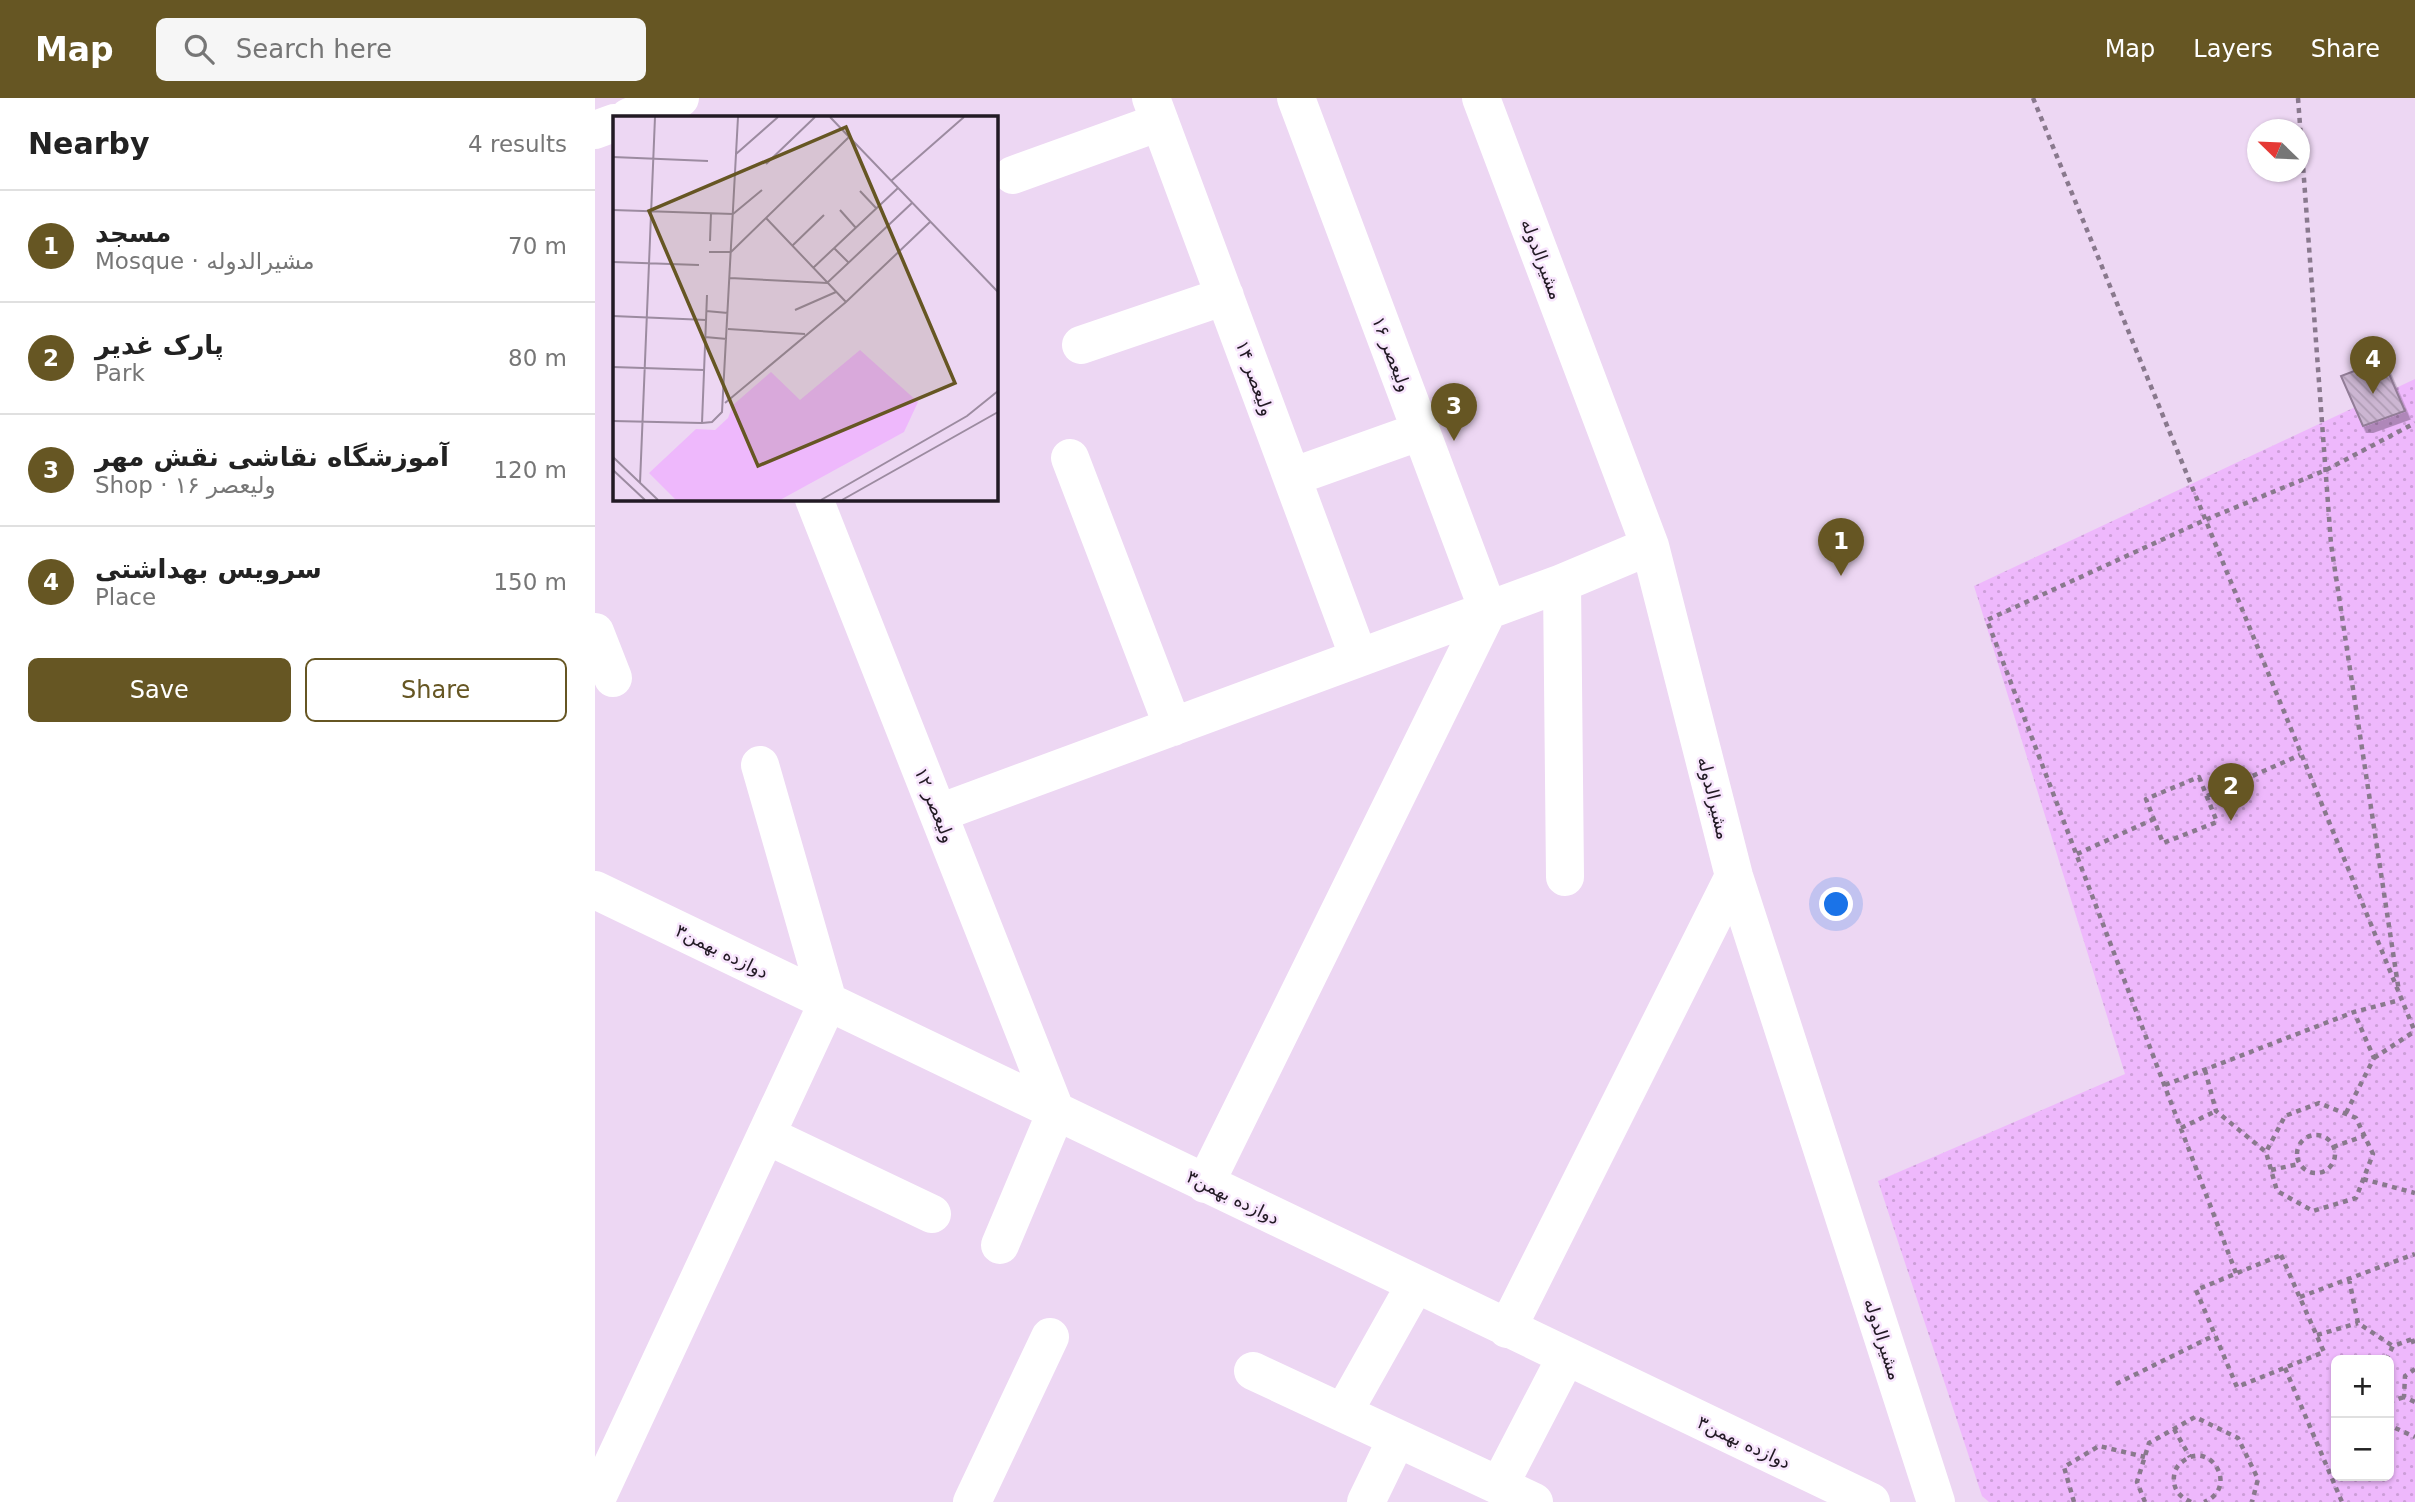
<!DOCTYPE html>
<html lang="en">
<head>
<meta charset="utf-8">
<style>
  body { margin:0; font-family:"DejaVu Sans",Vazirmatn,sans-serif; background:#f6f6f6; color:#222 }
  .controls { position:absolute; right:21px; bottom:21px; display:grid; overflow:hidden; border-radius:10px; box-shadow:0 2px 5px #0004 }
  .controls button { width:63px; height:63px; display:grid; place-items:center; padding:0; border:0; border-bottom:2px solid #e0e0e0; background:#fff; color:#222; font:35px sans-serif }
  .compass { position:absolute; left:1652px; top:21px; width:63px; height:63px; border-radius:50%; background:#fff; box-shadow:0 2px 5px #0004; rotate:293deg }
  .you { position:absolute; left:1242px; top:807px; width:24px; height:24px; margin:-18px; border:5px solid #fff; border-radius:50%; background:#1a73e8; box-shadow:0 0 0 10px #1a73e833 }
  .badge { display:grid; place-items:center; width:46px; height:46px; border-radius:50%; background:#665623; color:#fff; font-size:23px; font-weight:700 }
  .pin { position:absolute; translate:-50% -58px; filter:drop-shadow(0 2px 4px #0008) }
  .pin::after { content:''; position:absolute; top:37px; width:24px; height:21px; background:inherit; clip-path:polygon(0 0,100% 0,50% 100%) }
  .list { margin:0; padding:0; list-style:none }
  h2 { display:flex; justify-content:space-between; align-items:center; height:91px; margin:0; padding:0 28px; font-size:30px }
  h2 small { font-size:23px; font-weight:400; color:#767676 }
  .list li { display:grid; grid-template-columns:46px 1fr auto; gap:21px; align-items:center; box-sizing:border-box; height:112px; padding:0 28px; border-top:2px solid #e0e0e0 }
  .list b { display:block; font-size:26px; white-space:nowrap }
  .list p { margin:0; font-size:23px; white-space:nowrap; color:#767676 }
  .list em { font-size:23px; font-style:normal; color:#767676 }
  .actions { display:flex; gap:14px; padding:21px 28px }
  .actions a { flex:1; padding:16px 0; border:2px solid #665623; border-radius:10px; text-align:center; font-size:24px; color:#665623 }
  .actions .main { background:#665623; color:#fff }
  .icon { flex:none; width:38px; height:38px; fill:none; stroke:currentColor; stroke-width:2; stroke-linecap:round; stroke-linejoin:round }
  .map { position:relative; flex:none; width:1820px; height:1404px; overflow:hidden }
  header { display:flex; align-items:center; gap:42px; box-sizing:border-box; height:98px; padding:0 35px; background:#665623; color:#fff }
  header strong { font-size:33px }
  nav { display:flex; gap:38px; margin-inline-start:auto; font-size:24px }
  .search { width:490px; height:63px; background:#f6f6f6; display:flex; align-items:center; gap:18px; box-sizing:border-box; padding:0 24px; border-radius:10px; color:#767676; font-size:26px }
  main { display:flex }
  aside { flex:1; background:#fff }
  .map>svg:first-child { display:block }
  .park { fill:url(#park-dots); fill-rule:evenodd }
  .building { fill:url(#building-back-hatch); stroke:#927d97; stroke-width:2; filter:url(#shadow) }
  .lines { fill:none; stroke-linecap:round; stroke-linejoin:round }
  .path { stroke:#89798d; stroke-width:4.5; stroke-dasharray:5 5; stroke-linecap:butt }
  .minor { stroke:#fff; stroke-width:38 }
  .major { stroke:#fff; stroke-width:38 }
  .labels { text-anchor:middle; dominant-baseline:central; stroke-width:5; stroke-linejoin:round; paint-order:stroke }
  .street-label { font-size:18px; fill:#221a24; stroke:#f8e6fd }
  .inset-road { fill:none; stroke:#9c8ba0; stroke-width:2 }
  .view { fill:#665623; fill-opacity:0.15; stroke:#665623; stroke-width:3.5 }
  .inset-edge { fill:none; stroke:#221a24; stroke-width:3.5 }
</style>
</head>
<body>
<header>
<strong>Map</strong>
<div class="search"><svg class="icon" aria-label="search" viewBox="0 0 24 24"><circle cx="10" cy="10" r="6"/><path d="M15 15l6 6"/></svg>Search here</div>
<nav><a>Map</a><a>Layers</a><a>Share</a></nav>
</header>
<main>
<aside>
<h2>Nearby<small>4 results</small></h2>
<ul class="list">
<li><span class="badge">1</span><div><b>مسجد</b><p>Mosque · مشیرالدوله</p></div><em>70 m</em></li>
<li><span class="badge">2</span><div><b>پارک غدیر</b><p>Park</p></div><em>80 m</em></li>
<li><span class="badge">3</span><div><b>آموزشگاه نقاشی نقش مهر</b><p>Shop · ولیعصر ۱۶</p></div><em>120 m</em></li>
<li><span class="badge">4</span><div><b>سرویس بهداشتی</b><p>Place</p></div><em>150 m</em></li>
</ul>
<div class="actions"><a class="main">Save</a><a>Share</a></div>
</aside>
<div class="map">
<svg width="1820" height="1404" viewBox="0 0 1820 1404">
  <defs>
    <pattern id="park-dots" width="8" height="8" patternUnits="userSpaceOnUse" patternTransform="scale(1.75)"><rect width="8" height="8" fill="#eeb8fc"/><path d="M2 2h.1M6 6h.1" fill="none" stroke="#cc9ed8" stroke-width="1.8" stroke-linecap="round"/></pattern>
    <pattern id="building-back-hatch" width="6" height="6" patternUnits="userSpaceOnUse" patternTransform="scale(1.75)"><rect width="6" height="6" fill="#ccb6d2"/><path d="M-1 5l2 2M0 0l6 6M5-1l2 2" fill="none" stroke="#af9cb4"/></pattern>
    <filter id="shadow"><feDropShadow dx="4.5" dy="8" stdDeviation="0" flood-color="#0004"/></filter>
  </defs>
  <rect width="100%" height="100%" fill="#edd7f3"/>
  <path class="park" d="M1820 281V1404H1394L1387 1398 1283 1083 1530 976 1379 488ZM1741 1262H1794V1378H1741Z"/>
  <path class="building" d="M1788 262 1810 313 1768 328 1746 278Z"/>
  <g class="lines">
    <path class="path" d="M1438 0 1820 934
      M1703 0 1736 446 1804 894
      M1604 679 1622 724 1568 745 1551 701Z
      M1612 698 1705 657
      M1482 756 1559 721
      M1779 960 1820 933
      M1610 972 1621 1013 1671 1054 1682 1093 1718 1113 1761 1100 1778 1056 1761 1020 1724 1005 1690 1018 1671 1054
      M1570 987 1759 914 1805 902
      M1751 1015 1779 960 1759 914
      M1586 1030 1621 1013
      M1702 1056a19 19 0 1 1 38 0a19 19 0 1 1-38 0Z
      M1738 1049 1769 1038
      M1676 1072 1704 1066
      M1768 1081 1820 1095
      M1686 1157 1729 1254 1642 1289 1601 1192Z
      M1641 1175 1392 522 1610 422 1731 372 1820 325
      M1754 1181 1763 1225 1798 1248
      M1705 1199 1820 1156
      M1722 1237 1763 1225
      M1817 1241 1820 1249
      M1791 1262 1798 1248 1820 1240
      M1690 1270 1747 1404
      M1820 1271 1810 1278 1809 1299 1820 1304
      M1521 1286 1620 1237
      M1794 1304 1809 1299
      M1794 1323 1796 1328 1820 1339
      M1579 1331 1595 1359
      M1479 1404 1469 1369 1504 1348 1550 1359
      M1550 1404 1542 1384 1554 1345 1600 1319 1643 1340 1663 1381 1657 1404
      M1596 1404C1587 1400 1580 1394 1579 1384 1578 1376 1581 1368 1587 1364 1615 1340 1645 1390 1609 1404"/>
    <path class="minor" d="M556 0 764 560
      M886 0 1055 448 1139 778 1341 1404
      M418 77 565 24
      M486 247 630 198
      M475 360 578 629
      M697 379 826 333
      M219 401 461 1014 405 1147
      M967 485 970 779
      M0 534 18 580
      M344 715 967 485 1055 448
      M0 792 1276 1404
      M171 1037 337 1116
      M610 1086 893 512 701 0
      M912 1231 1139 778
      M658 1273 939 1404
      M748 1315 820 1187
      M904 1388 971 1259
      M0 1404 233 904 165 667
      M377 1404 455 1239
      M771 1404 802 1340"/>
    <path class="major" d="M34 19 85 0
      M0 32 19 25"/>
  </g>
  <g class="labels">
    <g class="street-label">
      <text transform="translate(947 161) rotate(69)">مشیرالدوله</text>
      <text transform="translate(797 256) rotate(69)">ولیعصر ۱۶</text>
      <text transform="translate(660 280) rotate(70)">ولیعصر ۱۴</text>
      <text transform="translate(1119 700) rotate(76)">مشیرالدوله</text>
      <text transform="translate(340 707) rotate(68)">ولیعصر ۱۲</text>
      <text transform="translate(127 853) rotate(26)">دوازده بهمن۳</text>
      <text transform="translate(638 1099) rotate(26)">دوازده بهمن۳</text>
      <text transform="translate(1288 1241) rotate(72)">مشیرالدوله</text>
      <text transform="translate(1149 1344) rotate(25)">دوازده بهمن۳</text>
    </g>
  </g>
  <g transform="translate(18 18)">
    <rect width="385" height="385" fill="#edd7f3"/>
    <path d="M247 234 305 286 291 316 167 384H63L36 357 83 313 102 314 115 302 120 289 158 256 187 284Z" fill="#eeb8fc"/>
    <path class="inset-road" d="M217 1 385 176M123 38 165 1M0 41 95 45M153 48 202 1M278 65 351 1M247 75 263 92M0 94 120 98 149 74M227 94 243 112M153 102 233 186M97 125 98 97M179 130 211 99M221 132 236 147M96 136H118L236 21M0 146 86 149M200 152 285 72M117 162 214 167 299 87M182 194 223 176M93 195 115 197M0 200 93 204M115 213 192 218M92 221 114 223M0 251 91 254M112 287 233 186 317 106M0 305 89 307 99 306 109 296 125 1M89 307 94 179M0 341 45 384M0 354 32 384M27 367 42 1M208 384 354 300 385 275M229 384 385 296"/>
    <path class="view" d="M233 11 342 267 145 350 36 95Z"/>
    <rect width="385" height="385" class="inset-edge"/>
  </g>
</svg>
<div class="controls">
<button>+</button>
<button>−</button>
</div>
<svg class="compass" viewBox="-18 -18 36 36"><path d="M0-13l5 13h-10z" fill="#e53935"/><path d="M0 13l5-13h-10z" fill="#767676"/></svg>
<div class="you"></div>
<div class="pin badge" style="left:1246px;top:478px">1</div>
<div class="pin badge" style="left:1636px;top:723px">2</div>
<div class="pin badge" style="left:859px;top:343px">3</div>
<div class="pin badge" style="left:1778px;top:296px">4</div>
</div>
</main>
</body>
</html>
